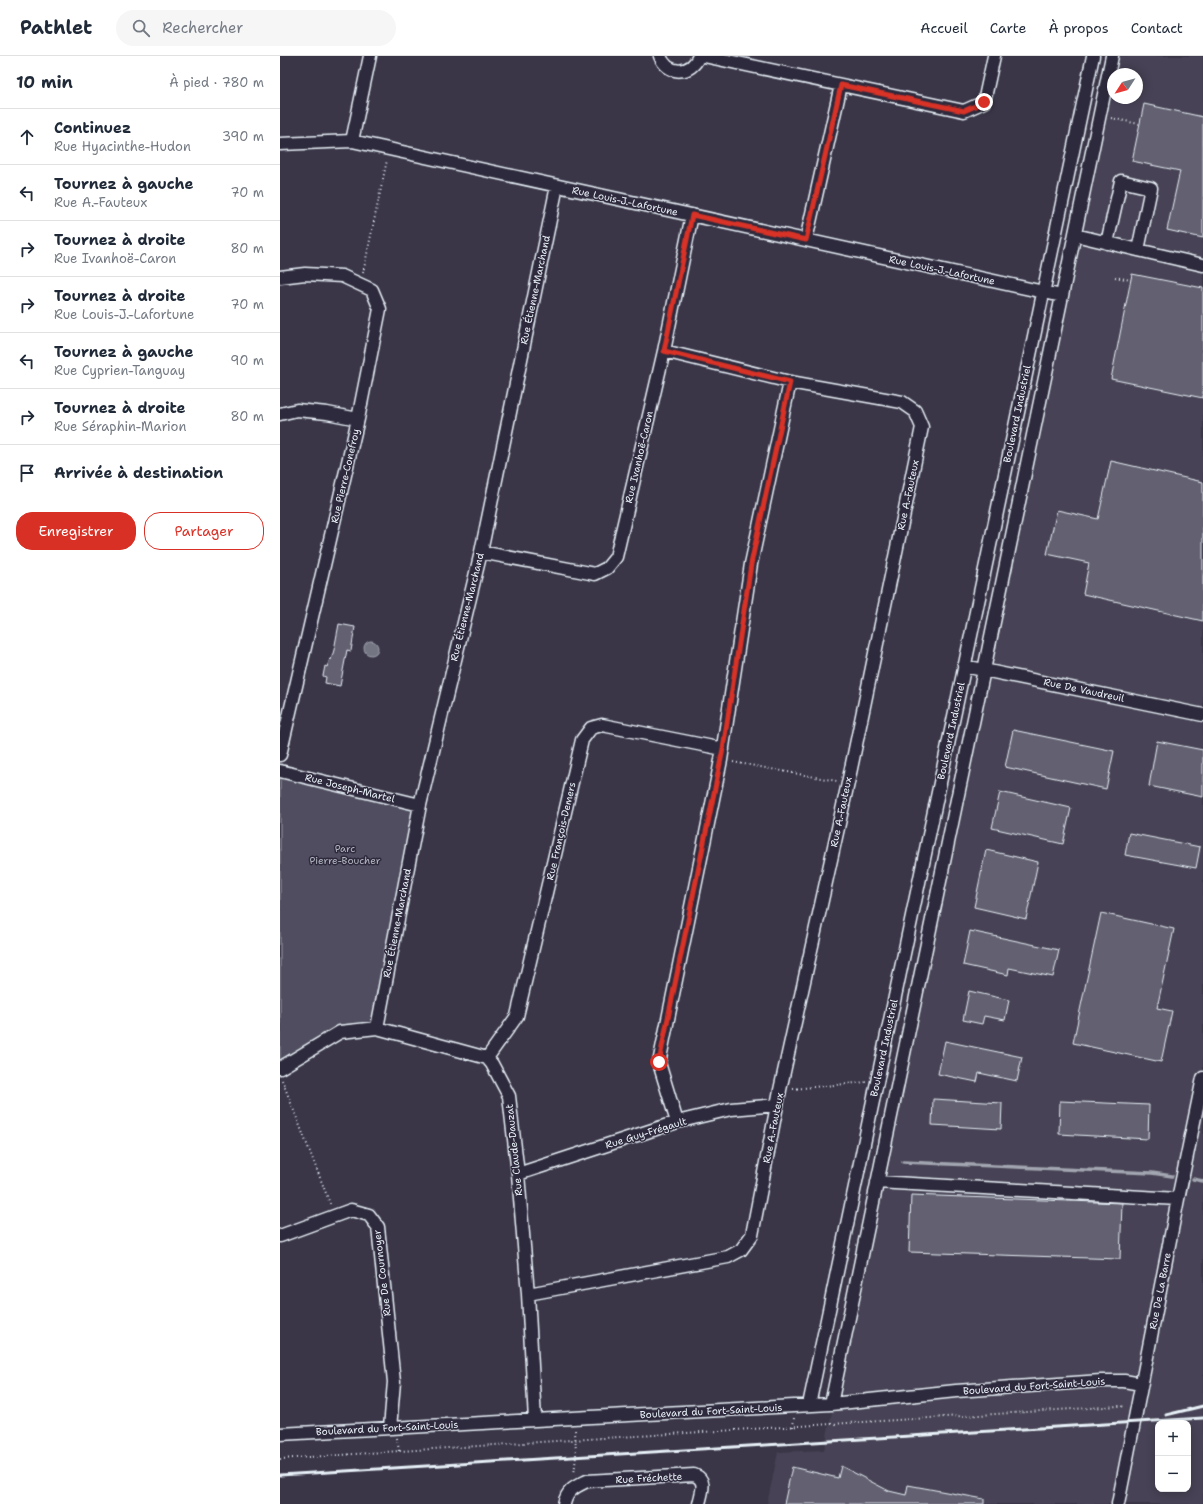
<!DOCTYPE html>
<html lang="fr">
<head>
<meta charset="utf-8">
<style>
  body { margin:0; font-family:"Shantell Sans",sans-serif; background:#f6f6f7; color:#1f2937 }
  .controls { position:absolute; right:12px; bottom:12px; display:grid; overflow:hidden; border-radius:8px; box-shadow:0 2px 10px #0003 }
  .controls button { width:36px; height:36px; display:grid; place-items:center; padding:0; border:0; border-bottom:1px solid #e0e1e3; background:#fff; color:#1f2937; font:20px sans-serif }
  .compass { position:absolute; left:827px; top:12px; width:36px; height:36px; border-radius:50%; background:#fff; box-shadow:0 2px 10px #0003; rotate:234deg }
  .stop { position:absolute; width:12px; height:12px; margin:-9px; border:3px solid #d93025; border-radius:50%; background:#fff }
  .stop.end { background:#d93025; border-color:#fff; box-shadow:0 1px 4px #0008 }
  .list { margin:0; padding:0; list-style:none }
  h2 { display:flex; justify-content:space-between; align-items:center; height:52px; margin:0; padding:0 16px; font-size:17px }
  h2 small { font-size:13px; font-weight:400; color:#747a83 }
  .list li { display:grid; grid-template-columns:26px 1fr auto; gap:12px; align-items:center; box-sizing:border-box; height:56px; padding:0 16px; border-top:1px solid #e0e1e3 }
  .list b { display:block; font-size:15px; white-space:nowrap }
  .list p { margin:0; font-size:13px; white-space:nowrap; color:#747a83 }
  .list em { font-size:13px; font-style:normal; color:#747a83 }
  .actions { display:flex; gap:8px; padding:12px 16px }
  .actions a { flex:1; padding:9px 0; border:1px solid #d93025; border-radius:16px; text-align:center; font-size:14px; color:#d93025 }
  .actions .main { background:#d93025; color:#fff }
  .icon { flex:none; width:22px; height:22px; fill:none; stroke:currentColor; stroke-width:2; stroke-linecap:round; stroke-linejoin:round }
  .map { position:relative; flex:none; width:923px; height:1448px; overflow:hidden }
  header { display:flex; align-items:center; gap:24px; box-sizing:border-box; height:56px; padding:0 20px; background:#fff; border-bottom:1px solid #e0e1e3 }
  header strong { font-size:19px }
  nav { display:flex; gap:22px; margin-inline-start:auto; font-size:14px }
  .search { width:280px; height:36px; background:#f6f6f7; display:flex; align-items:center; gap:10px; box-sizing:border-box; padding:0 14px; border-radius:22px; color:#747a83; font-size:15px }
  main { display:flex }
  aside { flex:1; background:#fff }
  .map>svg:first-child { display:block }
  .built { fill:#464354; fill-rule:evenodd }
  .green { fill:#504e5f; stroke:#9ca0ac }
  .water { fill:#737482; stroke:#a2a6b1 }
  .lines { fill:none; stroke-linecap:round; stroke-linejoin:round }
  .stream { stroke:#a2a6b1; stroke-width:3.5 }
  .building { fill:#636171; stroke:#e8f1f8 }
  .minor-casing { stroke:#e8f1f8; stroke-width:15 }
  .path { stroke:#e8f1f8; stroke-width:2; stroke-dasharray:1 3; stroke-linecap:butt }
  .minor { stroke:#2f2a3d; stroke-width:12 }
  .rail { stroke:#e8f1f8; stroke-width:3 }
  .route { stroke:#d93025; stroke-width:5 }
  .labels { text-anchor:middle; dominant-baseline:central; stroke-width:3; stroke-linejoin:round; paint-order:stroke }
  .street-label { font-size:10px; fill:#e8f1f8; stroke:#2f2a3d }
  .park-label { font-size:10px; fill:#b3b8c2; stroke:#2f2a3d }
</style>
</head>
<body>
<header>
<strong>Pathlet</strong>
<div class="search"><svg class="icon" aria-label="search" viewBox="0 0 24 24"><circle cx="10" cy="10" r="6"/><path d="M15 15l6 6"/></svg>Rechercher</div>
<nav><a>Accueil</a><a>Carte</a><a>À propos</a><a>Contact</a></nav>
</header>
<main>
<aside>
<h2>10 min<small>À pied · 780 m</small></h2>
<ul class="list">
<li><svg class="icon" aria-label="ahead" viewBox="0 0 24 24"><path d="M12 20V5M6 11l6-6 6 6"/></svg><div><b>Continuez</b><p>Rue Hyacinthe-Hudon</p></div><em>390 m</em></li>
<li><svg class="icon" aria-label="left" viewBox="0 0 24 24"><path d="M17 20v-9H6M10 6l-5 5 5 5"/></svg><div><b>Tournez à gauche</b><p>Rue A.-Fauteux</p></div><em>70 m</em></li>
<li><svg class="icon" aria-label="right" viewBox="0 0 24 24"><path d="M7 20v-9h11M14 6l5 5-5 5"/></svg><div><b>Tournez à droite</b><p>Rue Ivanhoë-Caron</p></div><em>80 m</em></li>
<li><svg class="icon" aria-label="right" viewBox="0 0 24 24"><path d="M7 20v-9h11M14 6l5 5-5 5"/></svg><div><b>Tournez à droite</b><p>Rue Louis-J.-Lafortune</p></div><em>70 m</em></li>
<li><svg class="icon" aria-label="left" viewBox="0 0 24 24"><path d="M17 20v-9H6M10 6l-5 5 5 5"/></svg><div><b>Tournez à gauche</b><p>Rue Cyprien-Tanguay</p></div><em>90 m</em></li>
<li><svg class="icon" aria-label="right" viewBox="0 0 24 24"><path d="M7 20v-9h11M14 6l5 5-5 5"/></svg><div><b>Tournez à droite</b><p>Rue Séraphin-Marion</p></div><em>80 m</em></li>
<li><svg class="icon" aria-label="arrive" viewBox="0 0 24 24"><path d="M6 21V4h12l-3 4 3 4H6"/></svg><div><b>Arrivée à destination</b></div></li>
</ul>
<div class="actions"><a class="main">Enregistrer</a><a>Partager</a></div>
</aside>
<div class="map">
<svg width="923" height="1448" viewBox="0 0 923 1448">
  <rect width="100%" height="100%" fill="#3a3648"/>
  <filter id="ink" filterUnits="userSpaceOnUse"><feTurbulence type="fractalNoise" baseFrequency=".025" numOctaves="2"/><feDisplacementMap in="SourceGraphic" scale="8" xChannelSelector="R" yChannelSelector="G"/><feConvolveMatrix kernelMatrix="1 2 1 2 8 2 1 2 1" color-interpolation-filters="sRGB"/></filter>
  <g filter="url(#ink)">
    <path class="built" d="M838 0H923V1448H487L498 1396 544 1394 833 23V42H857V18H834ZM878 1367H908V1433H878Z"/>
    <path class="green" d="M0 715 140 749 97 972 60 976 0 1012Z"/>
    <path class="water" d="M84 592a7 7 0 1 1 14 0a7 7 0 1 1-14 0Z"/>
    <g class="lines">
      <path class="stream" d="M623 1106 872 1117 892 1120
        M913 1123 923 1125"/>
    </g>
    <path class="building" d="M864 48 923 61V182L887 174 900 115 852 105Z
      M852 218 923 232V342L831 323Z
      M831 405 923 426V565L803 538 809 507 767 498 777 454 818 463Z
      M59 568 75 571 71 595 67 594 60 630 45 627 46 621 43 620 45 610 47 611 50 603 51 604 54 594Z
      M733 674 834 695 826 733 725 711Z
      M877 685 923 694V741L869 730Z
      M720 736 791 752 783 788 712 772Z
      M849 777 920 791 916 812 845 799Z
      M706 794 758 806 746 863 694 851Z
      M821 857 894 873 877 952 892 955 881 1006 793 987Z
      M690 875 779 894 773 921 729 912 728 919 683 909Z
      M689 935 729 944 725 964 704 960 702 968 683 964Z
      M665 985 742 1001 737 1025 699 1017 697 1026 658 1018Z
      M653 1043 722 1047 721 1073 652 1069Z
      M780 1045 869 1049 868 1083 779 1078Z
      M631 1139 842 1147 840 1203 629 1196Z
      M561 1410 609 1435 626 1439 628 1429 704 1443V1448H504L512 1411 558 1422Z"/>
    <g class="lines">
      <defs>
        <path id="minor" d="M380 0C388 20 411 19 419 0
          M424 0 684 55 704 46 714 0
          M72 85 90 0
          M0 88 72 85 782 240
          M795 179 858 194
          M526 184 561 29
          M827 187 841 125 871 132 858 194 923 209
          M0 221 25 218 62 220 92 234 100 253 78 363 0 699
          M0 358 17 354 47 357 78 363
          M201 496 315 518 327 512 336 501 384 295 412 159
          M684 610 923 659
          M0 715 140 749
          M97 972 140 749 201 496 277 130
          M207 1002 237 960 302 684 311 672 322 669 443 693
          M0 1012 60 976 97 972 207 1002 212 1008 229 1040 238 1118 248 1238 255 1364
          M397 1066 379 1007 441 704 471 508 510 326
          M238 1118 397 1066 451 1053 497 1049
          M597 1126 898 1143
          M0 1180 71 1154 89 1159 98 1171 114 1326 110 1372
          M248 1238 448 1201 461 1194 472 1179 500 1034 568 727 642 371 635 355 622 346 510 326 384 295
          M551 1348 832 0
          M529 1349 813 0
          M0 1378 551 1348 676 1335 821 1325H844L861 1328
          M284 1448C287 1434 295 1431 307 1425L414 1419C428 1424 421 1437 419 1448
          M838 1448 898 1143 923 1022"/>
      </defs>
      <use href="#minor" class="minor-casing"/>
      <path class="path" d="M831 62 859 68
        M83 217 107 104
        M835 221 851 224
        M453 706 557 725
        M2 1024 51 1150
        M513 1033 586 1026
        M513 1371 514 1362
        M117 1382 119 1395
        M0 1403C280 1384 560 1368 840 1350L846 1351
        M294 1419 296 1400 295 1373"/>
      <use href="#minor" class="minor"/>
      <path class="rail" d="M886 1359 923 1350
        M0 1419 923 1362"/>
    </g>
  </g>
  <g class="lines" filter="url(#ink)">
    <path class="route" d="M379 1006 443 693 471 508 510 326 384 295 412 159 526 184 561 29 684 55 704 46"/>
  </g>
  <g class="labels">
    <g class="street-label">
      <text transform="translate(345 145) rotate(12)">Rue Louis-J.-Lafortune</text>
      <text transform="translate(662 214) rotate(12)">Rue Louis-J.-Lafortune</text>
      <text transform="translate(255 234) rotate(-78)">Rue Étienne-Marchand</text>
      <text transform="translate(737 358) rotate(-78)">Boulevard Industriel</text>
      <text transform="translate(359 401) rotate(-77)">Rue Ivanhoë-Caron</text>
      <text transform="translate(65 420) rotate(-77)">Rue Pierre-Conefroy</text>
      <text transform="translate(628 439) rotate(-78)">Rue A.-Fauteux</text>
      <text transform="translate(187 551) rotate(-76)">Rue Étienne-Marchand</text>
      <text transform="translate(804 634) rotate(12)">Rue De Vaudreuil</text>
      <text transform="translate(671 675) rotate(-78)">Boulevard Industriel</text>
      <text transform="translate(70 732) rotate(14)">Rue Joseph-Martel</text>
      <text transform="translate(561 756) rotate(-78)">Rue A.-Fauteux</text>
      <text transform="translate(281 775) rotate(-77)">Rue François-Demers</text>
      <text transform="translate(117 867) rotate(-79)">Rue Étienne-Marchand</text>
      <text transform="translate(604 992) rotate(-78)">Boulevard Industriel</text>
      <text transform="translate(493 1072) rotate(-79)">Rue A.-Fauteux</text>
      <text transform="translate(366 1077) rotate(-17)">Rue Guy-Frégault</text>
      <text transform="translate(234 1094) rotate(-96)">Rue Claude-Dauzat</text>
      <text transform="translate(102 1217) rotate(-97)">Rue De Cournoyer</text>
      <text transform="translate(880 1235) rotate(-79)">Rue De La Barre</text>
      <text transform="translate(754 1330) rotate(-4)">Boulevard du Fort-Saint-Louis</text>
      <text transform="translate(431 1355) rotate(-3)">Boulevard du Fort-Saint-Louis</text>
      <text transform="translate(107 1372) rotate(-3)">Boulevard du Fort-Saint-Louis</text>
      <text transform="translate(369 1422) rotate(-3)">Rue Fréchette</text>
    </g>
    <g class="park-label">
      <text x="65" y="792">Parc<tspan x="65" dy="12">Pierre-Boucher</tspan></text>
    </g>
  </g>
</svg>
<div class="controls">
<button>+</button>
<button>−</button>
</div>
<svg class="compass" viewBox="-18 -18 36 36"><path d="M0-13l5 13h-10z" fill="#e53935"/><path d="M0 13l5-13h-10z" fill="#747a83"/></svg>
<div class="stop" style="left:379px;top:1006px"></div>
<div class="stop end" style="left:704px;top:46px"></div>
</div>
</main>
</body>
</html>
